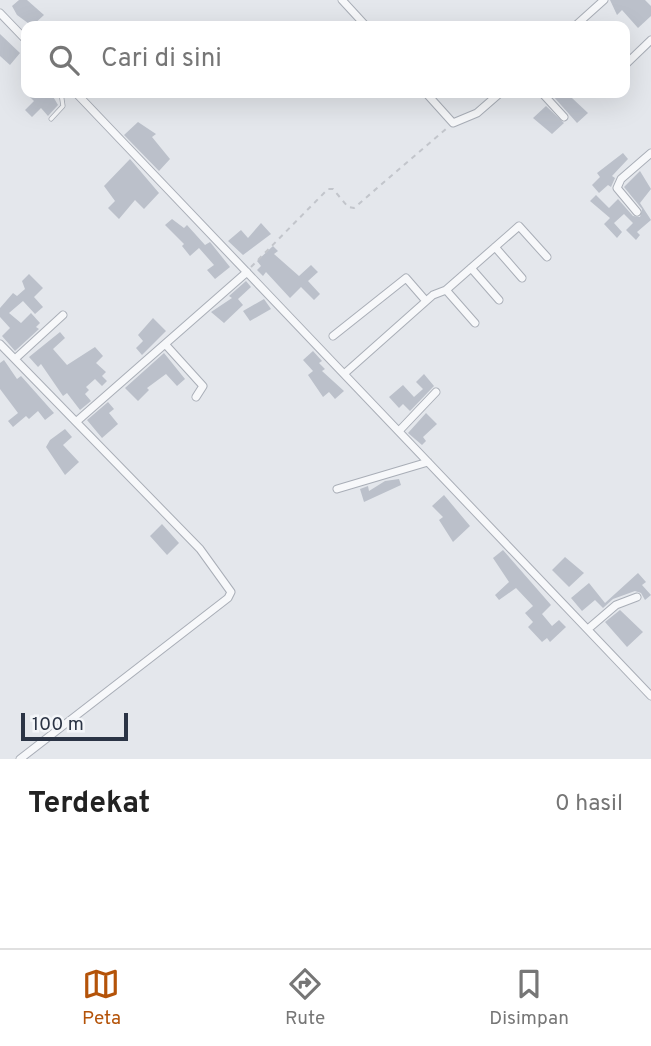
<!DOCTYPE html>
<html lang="id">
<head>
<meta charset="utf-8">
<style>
  body { margin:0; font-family:Overpass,sans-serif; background:#f2f2f2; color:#222 }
  .scale { position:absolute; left:21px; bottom:18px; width:107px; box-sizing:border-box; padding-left:7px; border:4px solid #2b3445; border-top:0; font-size:19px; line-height:24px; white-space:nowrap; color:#2b3445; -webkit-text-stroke:5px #f4f6f9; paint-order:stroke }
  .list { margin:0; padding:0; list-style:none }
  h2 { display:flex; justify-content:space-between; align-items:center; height:91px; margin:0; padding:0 28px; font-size:30px }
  h2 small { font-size:23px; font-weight:400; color:#767676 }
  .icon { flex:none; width:38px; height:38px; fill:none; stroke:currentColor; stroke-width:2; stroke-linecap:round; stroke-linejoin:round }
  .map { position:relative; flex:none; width:651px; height:759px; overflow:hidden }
  .search { position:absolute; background:#fff; box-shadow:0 7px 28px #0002; left:21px; right:21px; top:21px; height:77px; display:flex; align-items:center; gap:18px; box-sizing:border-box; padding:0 24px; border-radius:14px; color:#767676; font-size:26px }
  .sheet { height:189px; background:#fff }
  nav { display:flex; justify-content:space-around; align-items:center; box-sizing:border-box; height:98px; border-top:2px solid #e0e0e0; background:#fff; font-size:19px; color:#767676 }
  nav a { display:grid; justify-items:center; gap:4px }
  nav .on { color:#b45309 }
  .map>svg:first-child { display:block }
  .building { fill:#bbc0ca }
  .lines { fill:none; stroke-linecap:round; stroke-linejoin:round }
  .lane-casing { stroke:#a9aeb7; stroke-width:5 }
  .street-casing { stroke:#a9aeb7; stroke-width:9 }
  .path { stroke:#c2c5cb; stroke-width:2; stroke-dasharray:5 5; stroke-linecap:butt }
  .lane { stroke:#f7f8fa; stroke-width:3.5 }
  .street { stroke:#f7f8fa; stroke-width:7 }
</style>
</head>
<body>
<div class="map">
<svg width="651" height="759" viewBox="0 0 651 759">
  <rect width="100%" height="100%" fill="#e4e7ec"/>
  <path class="building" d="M19 0H27L44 15 32 26 17 15 12 6Z
    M610 0H645L651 6V16L638 28 622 10 617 15Z
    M0 34 20 53 10 65 0 56Z
    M32 93H51L58 105 48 116 41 108 32 117 25 110 34 101 29 96Z
    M556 93H577L572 98 588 113 577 123 553 96Z
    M546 106 564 123 552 134 533 118Z
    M138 122 156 134 152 137 170 159 159 171 124 135Z
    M623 153 628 159 612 176 615 178 611 187 608 185 599 193 592 185 600 177 597 173Z
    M130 159 159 193 144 209 135 200 119 219 108 208 115 201 104 186Z
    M640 171 651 189 640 203 651 220 637 232 640 235 636 240 626 230 633 223 624 214 614 223 622 232 617 238 604 224 610 218 590 201 596 195 609 208 618 199 633 216 640 217 642 209 624 187Z
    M172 219 184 228 187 225 205 245 210 242 230 267 215 279 207 270 214 265 199 248 190 256 182 246 184 244 165 225Z
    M261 223 271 234 243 255 228 241 241 230 248 238Z
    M273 246 278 251 274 254 299 276 311 265 318 272 308 281 320 294 314 300 301 287 290 298 266 272 263 276 257 270 261 266 257 261Z
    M29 274 43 288 34 297 43 307 35 314 23 301 9 313 21 323 31 313 40 323 36 327 39 329 15 351 2 336 10 328 0 317V308L13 293 17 296 25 289 22 281Z
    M246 281 251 287 238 299 243 305 224 323 211 312 232 298 229 296Z
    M264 299 271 309 250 321 243 311Z
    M153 318 166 331 142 355 136 348 143 341 138 335Z
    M60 332 65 338 53 349 67 365 95 347 103 356 96 363 106 372 102 376 107 381 102 386 95 379 86 387 89 390 85 394 91 401 80 410 67 393 63 396 41 364 38 367 29 357Z
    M313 351 322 361 319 363 325 369 322 371 344 391 335 399 329 392 323 397 308 375 313 371 303 360Z
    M164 353 185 379 177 386 166 374 147 388 149 390 138 401 125 388Z
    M4 360 17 379 21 376 54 413 45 420 38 411 29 419 26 416 13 427 8 421 18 413 0 389V363Z
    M424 374 434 386 410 411 403 404 399 408 389 397 403 385 414 397 423 389 416 382Z
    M108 402 114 409 109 413 118 424 102 438 87 420Z
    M426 413 437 424 423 437 426 441 422 445 408 433Z
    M65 429 72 437 63 445 79 462 65 475 46 447 50 440Z
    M399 479 401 485 364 502 360 489 368 486 369 491 385 481Z
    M444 495 470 526 453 542 439 520 443 517 432 506Z
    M162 524 179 543 167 555 150 536Z
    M503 550 551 605 542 614 552 626 559 620 566 627 550 642 547 638 542 642 528 627 533 622 525 613 533 606 516 588 499 600 495 595 509 582 493 558Z
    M565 557 584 573 569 587 552 570Z
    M638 573 646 582 642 585 651 595 645 600 641 593 635 591 613 599 603 608 595 600 582 611 571 598 589 583 605 603Z
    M620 610 643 632 627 647 605 622Z"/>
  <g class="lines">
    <defs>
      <path id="lane" d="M51 119 63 106 61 93"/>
      <path id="street" d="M342 0 366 26
        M0 13 26 40
        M575 26 604 0
        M625 65 651 40
        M76 93 651 696
        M426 93 453 123 477 113 500 93
        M542 93 564 117
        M637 212 617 188 621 179 651 153
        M495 247 522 278
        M471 268 499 300
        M446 290 475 323
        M333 336 406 278 426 301
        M0 344 200 549 231 592 228 598 20 759
        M165 344 203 386 196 397
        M15 359 63 315
        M344 374 433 295 446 290 519 226 547 257
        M76 422 247 272
        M399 431 436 392
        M337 489 428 462
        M588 629 616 605 637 597"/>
    </defs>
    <use href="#lane" class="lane-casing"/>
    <use href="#street" class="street-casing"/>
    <path class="path" d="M251 267 328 189H333L348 207 354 208 447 128"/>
    <use href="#lane" class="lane"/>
    <use href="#street" class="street"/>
  </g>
</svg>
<div class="scale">100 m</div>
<div class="search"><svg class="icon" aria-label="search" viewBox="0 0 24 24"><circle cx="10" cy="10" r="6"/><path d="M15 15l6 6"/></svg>Cari di sini</div>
</div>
<section class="sheet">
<h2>Terdekat<small>0 hasil</small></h2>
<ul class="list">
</ul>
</section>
<nav>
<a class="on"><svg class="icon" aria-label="map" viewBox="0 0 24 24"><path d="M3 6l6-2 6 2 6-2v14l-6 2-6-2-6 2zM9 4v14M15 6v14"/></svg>Peta</a>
<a><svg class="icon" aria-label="directions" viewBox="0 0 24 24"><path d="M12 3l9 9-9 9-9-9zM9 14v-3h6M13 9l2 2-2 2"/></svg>Rute</a>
<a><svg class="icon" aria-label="saved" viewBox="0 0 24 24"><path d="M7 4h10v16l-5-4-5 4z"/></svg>Disimpan</a>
</nav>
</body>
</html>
